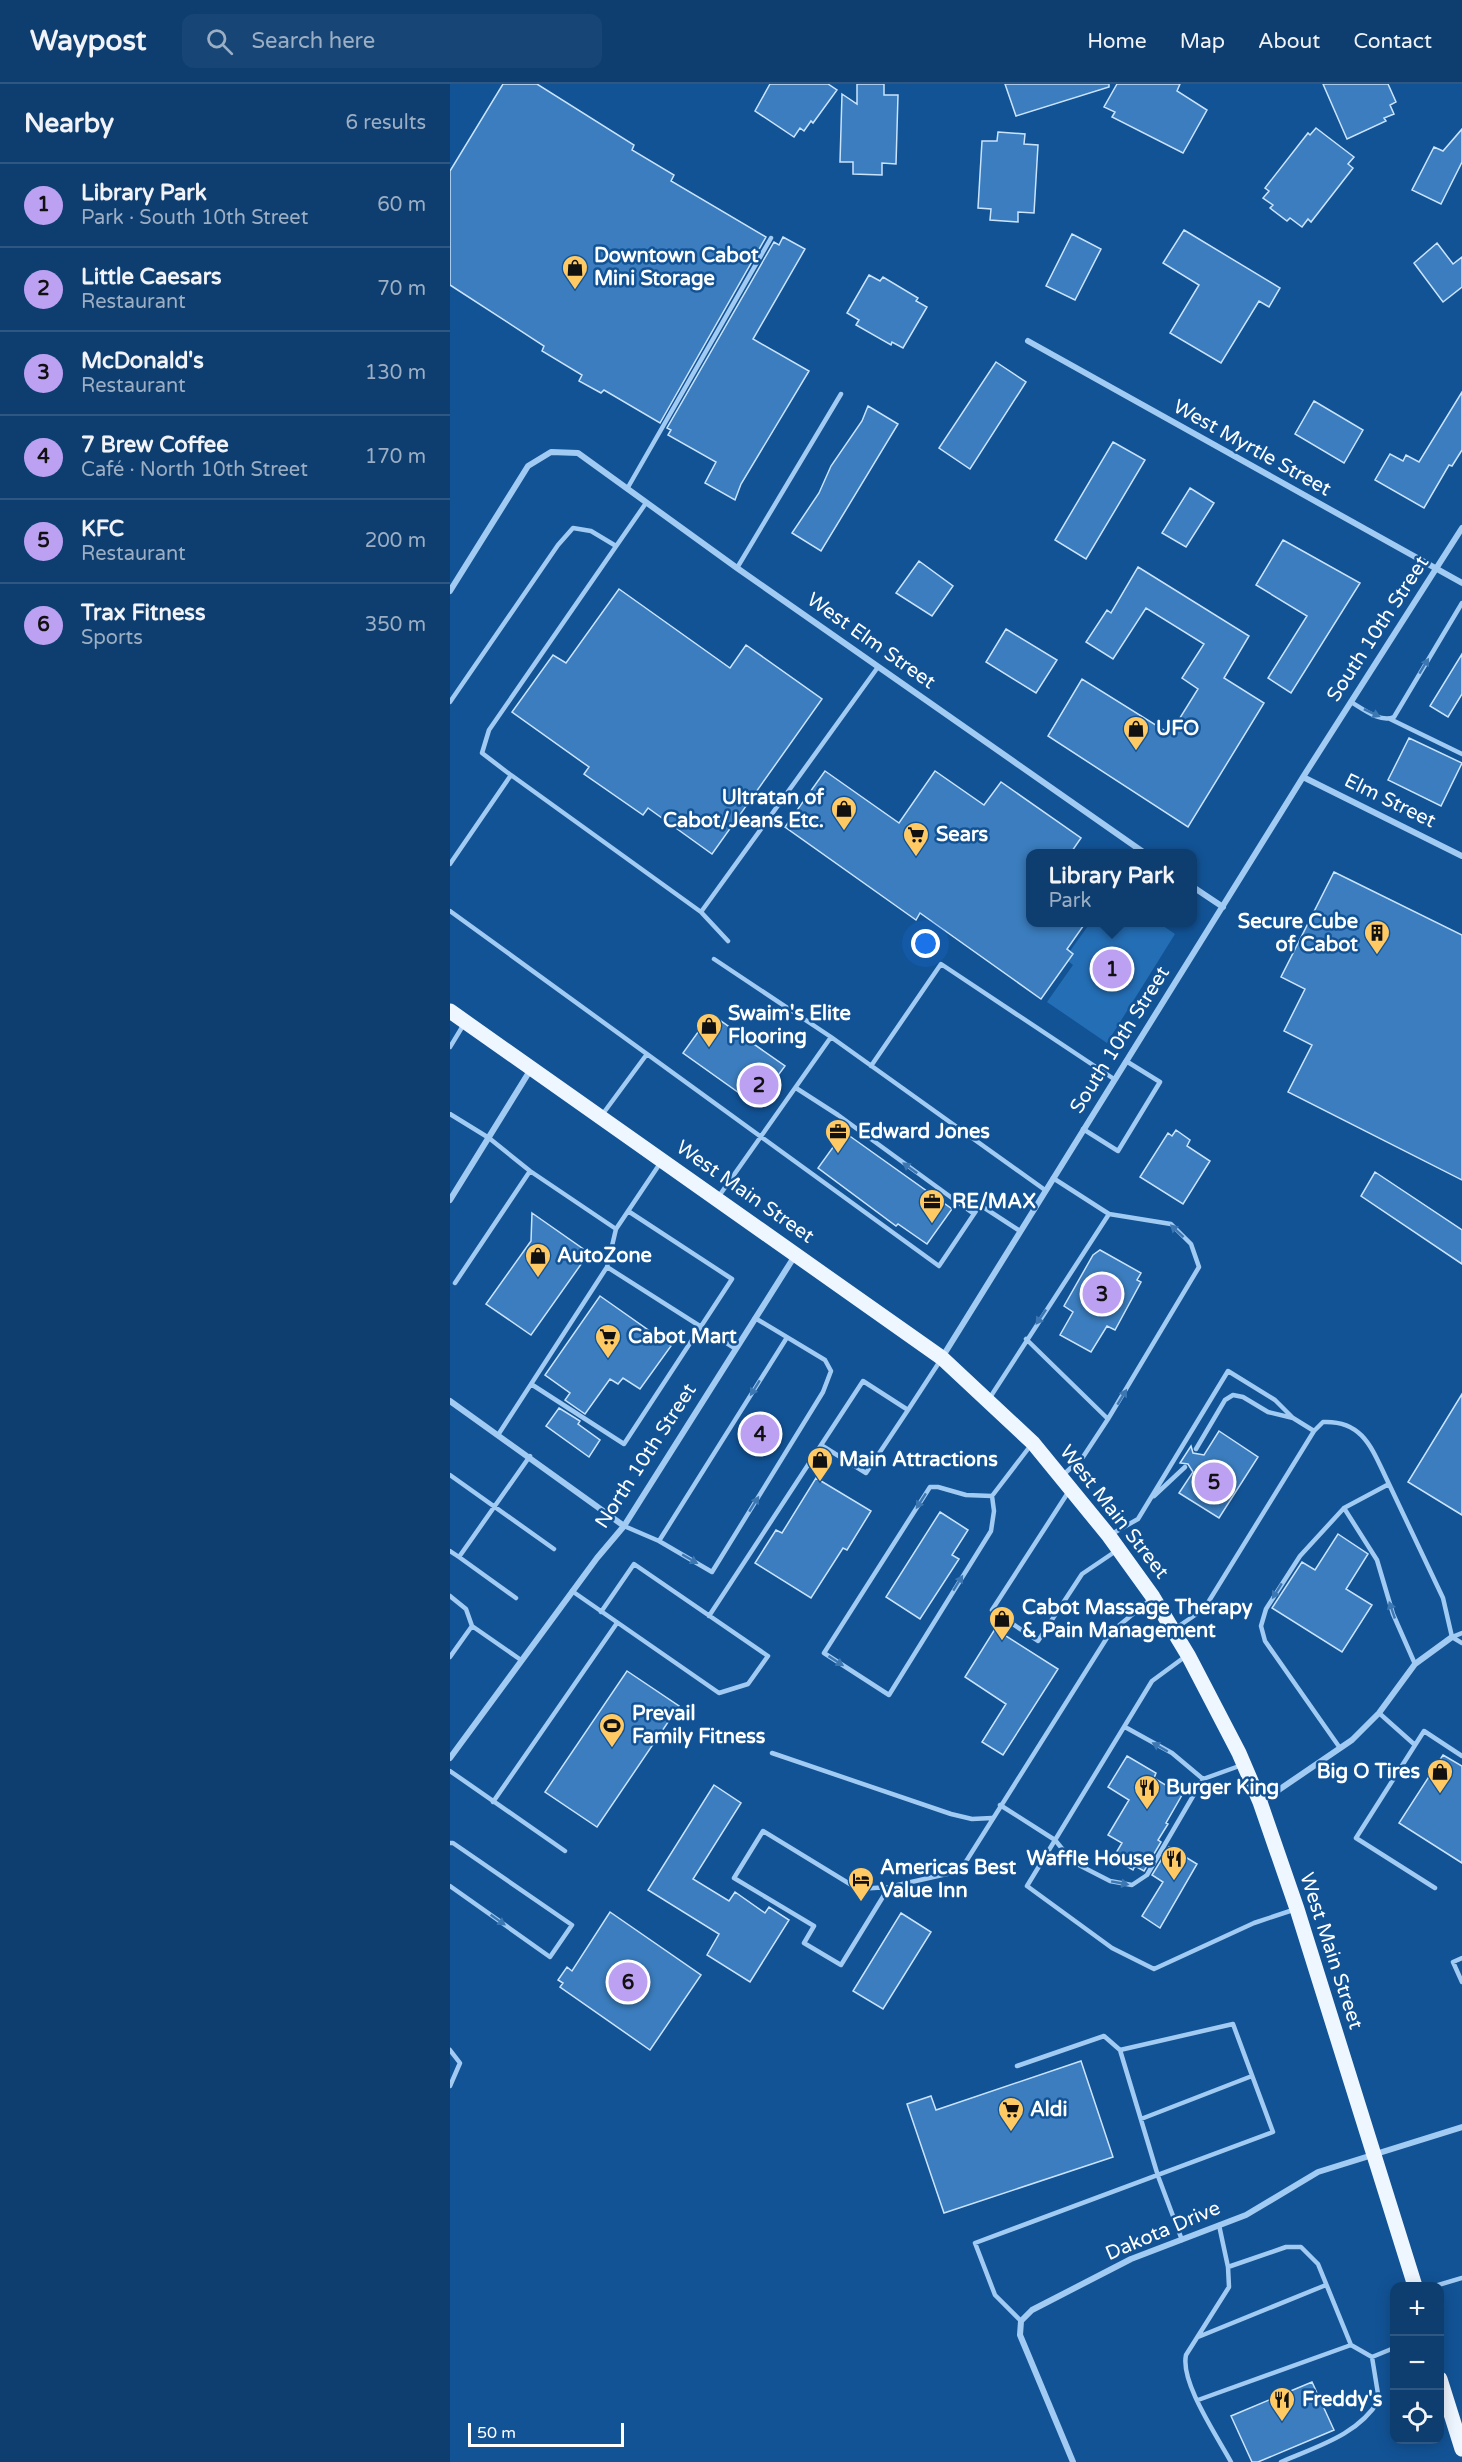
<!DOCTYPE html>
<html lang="en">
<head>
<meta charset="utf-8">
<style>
  body { margin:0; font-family:"Varela Round",sans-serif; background:#174575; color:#f1f3f6 }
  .controls { position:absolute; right:18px; bottom:18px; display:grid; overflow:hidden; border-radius:12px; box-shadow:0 3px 15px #0003 }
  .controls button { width:54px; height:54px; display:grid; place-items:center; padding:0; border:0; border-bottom:2px solid #2e5783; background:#0e3e70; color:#f1f3f6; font:30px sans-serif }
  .scale { position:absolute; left:18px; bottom:15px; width:156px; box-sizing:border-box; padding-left:6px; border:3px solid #fff; border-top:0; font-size:16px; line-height:21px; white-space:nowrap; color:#fff; -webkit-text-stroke:4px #125396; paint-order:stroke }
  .you { position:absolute; left:476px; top:860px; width:21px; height:21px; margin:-15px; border:4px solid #fff; border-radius:50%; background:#1a73e8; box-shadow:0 0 0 9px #1a73e833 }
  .badge { display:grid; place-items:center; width:39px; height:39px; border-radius:50%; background:#bca0f2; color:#111; font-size:20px; font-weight:700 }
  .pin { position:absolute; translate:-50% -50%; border:3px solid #fff; box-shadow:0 2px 6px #0006 }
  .popup { position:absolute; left:576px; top:765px; width:171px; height:78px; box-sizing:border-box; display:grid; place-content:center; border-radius:12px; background:#0e3e70; filter:drop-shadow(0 2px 4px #0005); font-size:20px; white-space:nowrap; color:#9baec3 }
  .popup b { font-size:22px; color:#f1f3f6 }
  .popup::after { content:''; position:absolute; left:50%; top:100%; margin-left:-12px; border:12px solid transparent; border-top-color:#0e3e70 }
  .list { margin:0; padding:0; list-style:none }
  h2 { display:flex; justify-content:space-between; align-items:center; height:78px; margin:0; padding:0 24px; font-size:26px }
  h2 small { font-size:20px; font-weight:400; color:#9baec3 }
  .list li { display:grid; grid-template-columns:39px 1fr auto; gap:18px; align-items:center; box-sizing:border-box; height:84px; padding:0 24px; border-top:2px solid #2e5783 }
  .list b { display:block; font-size:22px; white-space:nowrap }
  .list p { margin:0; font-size:20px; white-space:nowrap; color:#9baec3 }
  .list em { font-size:20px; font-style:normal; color:#9baec3 }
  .icon { flex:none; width:33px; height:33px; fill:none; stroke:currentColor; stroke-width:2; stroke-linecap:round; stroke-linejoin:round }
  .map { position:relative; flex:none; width:1012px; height:2378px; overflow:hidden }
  header { display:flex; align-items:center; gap:36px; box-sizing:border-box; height:84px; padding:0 30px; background:#0e3e70; border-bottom:2px solid #2e5783 }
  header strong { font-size:28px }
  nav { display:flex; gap:33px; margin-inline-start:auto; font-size:21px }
  .search { width:420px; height:54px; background:#174575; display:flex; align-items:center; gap:15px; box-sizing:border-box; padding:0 21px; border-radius:12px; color:#9baec3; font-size:22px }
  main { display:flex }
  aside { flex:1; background:#0e3e70 }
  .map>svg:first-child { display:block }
  .green { fill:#246eb5 }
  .building { fill:#3b7dbe; stroke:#cae4fd; stroke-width:1.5 }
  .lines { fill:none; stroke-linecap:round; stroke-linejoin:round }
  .lane { stroke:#a2cbf3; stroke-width:4.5 }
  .street { stroke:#a2cbf3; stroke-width:6 }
  .primary { stroke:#eef6ff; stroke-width:15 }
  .oneway { fill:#3d77b2 }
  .labels { text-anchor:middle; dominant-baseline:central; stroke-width:5; stroke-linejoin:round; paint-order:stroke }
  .poi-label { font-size:20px; font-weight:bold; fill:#fff; stroke:#125396; text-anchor:start }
  .street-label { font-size:20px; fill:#fff; stroke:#125396 }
</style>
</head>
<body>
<header>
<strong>Waypost</strong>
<div class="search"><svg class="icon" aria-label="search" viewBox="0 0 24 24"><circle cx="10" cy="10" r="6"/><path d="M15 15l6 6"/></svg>Search here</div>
<nav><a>Home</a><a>Map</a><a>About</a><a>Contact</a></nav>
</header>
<main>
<aside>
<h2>Nearby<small>6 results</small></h2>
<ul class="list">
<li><span class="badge">1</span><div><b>Library Park</b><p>Park · South 10th Street</p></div><em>60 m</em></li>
<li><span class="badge">2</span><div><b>Little Caesars</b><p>Restaurant</p></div><em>70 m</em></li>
<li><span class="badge">3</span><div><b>McDonald's</b><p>Restaurant</p></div><em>130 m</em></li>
<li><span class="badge">4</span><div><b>7 Brew Coffee</b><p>Café · North 10th Street</p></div><em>170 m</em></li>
<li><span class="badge">5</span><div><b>KFC</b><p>Restaurant</p></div><em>200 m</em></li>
<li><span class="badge">6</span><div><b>Trax Fitness</b><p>Sports</p></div><em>350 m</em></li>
</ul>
</aside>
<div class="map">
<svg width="1012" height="2378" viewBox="0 0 1012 2378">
  <rect width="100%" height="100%" fill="#125396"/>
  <path class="green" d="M640 839H709L725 850 657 959 597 918 623 881 618 877 623 870 620 867Z"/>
  <path class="building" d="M53 0H87L184 61 182 66 224 91 221 97 316 153 210 339 154 306 151 309 129 297 132 291 92 267 94 262 0 201V87Z
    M320 0H378L387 6 363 39 361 37 354 47 350 44 344 53 305 27Z
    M407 0H434V11H448L446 80 432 79V91L403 90V78H390L392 10 407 20Z
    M555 0H659V3L566 32Z
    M667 0H730L727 7 757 26 733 69 662 33 665 28 654 23Z
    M873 0H938L946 18 940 21 944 30 934 34 936 37 897 55Z
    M866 44 904 73 898 80 903 84 861 138 858 135 852 143 840 134 837 137 820 124 823 121 813 114 819 107 815 104 858 49 860 51Z
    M1012 45V78L991 120 962 106 984 63 993 67Z
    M548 48 575 50 574 60 588 61 584 129 568 128V138L540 136 541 125 528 124 532 57H547Z
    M734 146 830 204 819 223 809 217 771 279 720 249 749 201 713 179Z
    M622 150 651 165 625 216 596 202Z
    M333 153 355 165 303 255 359 287 291 400 285 416 255 399 266 378 218 351 221 346 217 344 324 158 329 161Z
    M987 159 1003 180 1012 173V203L993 218 964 179Z
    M419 191 430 197 433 193 468 214 466 217 477 223 453 264 442 258 441 261 406 241 409 236 397 229Z
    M546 278 576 298 520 385 489 364Z
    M1012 308V366L1002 382 999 381 974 424 925 396 940 370 953 377 956 371 969 378Z
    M864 317 913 346 894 379 845 350Z
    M418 322 448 340 371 467 342 449 369 409 381 382 412 337Z
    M663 358 695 376 636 475 605 456Z
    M740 404 764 419 736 463 712 449Z
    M833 456 910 499 841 609 818 594 857 532 806 501Z
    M469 477 503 502 482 532 446 509Z
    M688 483 799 552 774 594 814 619 738 743 598 652 632 595 720 650 748 605 732 594 754 560 696 524 663 575 636 558 657 526 661 529Z
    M169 505 280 584 296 561 372 615 262 770 198 724 193 731 134 690 139 683 62 628 103 571 116 579Z
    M556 545 607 576 586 609 536 578Z
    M1012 570V610L998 633 980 622Z
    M959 654 1012 679 991 722 938 696Z
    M375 687 449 739 485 687 534 721 551 698 631 754 620 770H581V838H636L617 865 623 870 591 915 470 829 466 836 335 743Z
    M884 788 1012 851V1096L838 1008 862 961 834 947 855 905 831 893Z
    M261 930 335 982 306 1021 233 969Z
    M726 1046 740 1056 737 1062 760 1077 733 1120 690 1093 718 1049 722 1052Z
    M394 1048 502 1125 477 1160 448 1140 446 1142 368 1084Z
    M925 1088 1012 1146V1180L911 1112Z
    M82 1129 139 1169 81 1251 36 1220 81 1157Z
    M650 1166 691 1189 687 1196 691 1198 665 1246 657 1242 641 1268 610 1251 623 1228 614 1222 643 1171Z
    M150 1212 221 1262 190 1305 173 1294 168 1300 160 1295 135 1330 115 1316 120 1309 95 1291Z
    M1012 1310V1431L958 1398Z
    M109 1324 130 1337 128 1340 150 1356 139 1373 96 1342Z
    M769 1347 808 1373 769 1434 729 1409 743 1388 738 1380 730 1379 741 1362 743 1369 754 1371Z
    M366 1394 421 1427 397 1466 393 1464 361 1514 305 1479 326 1446 332 1449Z
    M490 1428 518 1446 502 1471 509 1475 470 1535 436 1513Z
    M888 1450 918 1470 896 1505 922 1521 892 1568 822 1524 852 1478 865 1486Z
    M545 1545 608 1585 553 1671 532 1658 556 1620 515 1593Z
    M177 1587 229 1622 147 1743 95 1708Z
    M993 1671 1012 1682V1779L949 1739Z
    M677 1672 706 1689 704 1694 732 1711 716 1739 718 1740 708 1756 711 1758 694 1787 685 1782 683 1786 663 1774 672 1759 658 1751 679 1716 658 1703Z
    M264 1701 291 1719 243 1795 279 1817 285 1808 315 1829 319 1823 339 1836 300 1898 257 1871 269 1850 198 1806Z
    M719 1763 747 1780 710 1844 692 1832 713 1798 702 1791Z
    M160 1828 251 1891 200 1966 110 1903 113 1899 108 1896 117 1883 122 1887Z
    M451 1829 481 1848 433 1925 403 1907Z
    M631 1977 663 2073 494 2129 457 2020 481 2012 486 2026Z
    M862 2298 884 2346 808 2378H802L781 2332Z"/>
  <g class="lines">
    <path class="lane" d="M177 405 321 154
      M287 484 391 310
      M0 618 108 461 123 444 141 447 166 462
      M901 618C913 625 930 639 944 633L1012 519
      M940 635 1012 670
      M62 692 32 669 39 646 196 419
      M0 780 61 691 251 828 278 857
      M0 827 489 1182 530 1121 570 1147
      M251 828 428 583
      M264 875 381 953 269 1112
      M381 953 595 1106
      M0 963 14 940
      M421 982 491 880 664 995
      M346 1004 388 1031 524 1130
      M0 1030 39 1054 80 1087 166 1145
      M152 1031 197 970
      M633 1045 668 1067 710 998 676 977
      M603 1094 659 1130
      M157 1183 286 1265
      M5 1199 80 1087
      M305 1234 375 1276 381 1287 373 1308 262 1488 209 1457 336 1255
      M576 1255 658 1335
      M81 1300 174 1360 282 1195 178 1127
      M539 1315 659 1130 721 1140 741 1160 749 1183 658 1335 633 1373 613 1391
      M864 1347 873 1338C915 1336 923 1368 939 1400
      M48 1351 157 1183 166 1145 211 1078
      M371 1361 416 1389 458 1326
      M746 1365 775 1316 783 1311 793 1313 818 1328 843 1334
      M0 1391 104 1465
      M619 1407 542 1526 588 1557 632 1490 666 1467
      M542 1412 516 1411 488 1403H480L374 1569 439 1611 541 1447 544 1427 542 1412 581 1361
      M704 1412 735 1383
      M894 1424 927 1476 943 1530 965 1580
      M174 1442 209 1457
      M660 1451 688 1435 778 1287 825 1316 843 1334 864 1347 754 1525 726 1544
      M0 1467 9 1473 80 1372
      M9 1473 66 1514
      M122 1507 269 1609 298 1600 318 1572 184 1480 151 1528
      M0 1512 16 1525 22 1542
      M259 1532 413 1297 458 1326 490 1277
      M1002 1553 1012 1549
      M736 1572 702 1597 577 1802 662 1864 704 1885 804 1839 846 1825
      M0 1573 22 1542 71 1576
      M929 1629 965 1661
      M890 1664 815 1557 811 1542 816 1525 850 1472 894 1424 939 1400 993 1514 1002 1553 1012 1559
      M322 1669 501 1730 522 1735 542 1734
      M0 1687 115 1767
      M753 1695 792 1681
      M43 1718 167 1539
      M550 1721 605 1756 623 1778 660 1797 682 1801 697 1791 753 1695 722 1669 675 1643
      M0 1759H3L122 1841 100 1873 0 1802
      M439 1803 408 1805 313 1747 284 1794 364 1842 354 1859 391 1881 439 1803 510 1787 660 1549 701 1515
      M985 1804 906 1754 974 1647 1012 1672
      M1012 1874 1003 1878 1012 1898
      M0 1966 10 1979 0 2002
      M670 1966 708 2092 732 2156
      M567 1982 654 1952 670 1966 783 1940 823 2048 525 2159 545 2211 571 2237
      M691 2035 802 1992
      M769 2141 778 2183 779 2203 736 2271C730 2298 767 2352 781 2378
      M778 2183 836 2163H851L868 2180 901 2261 922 2273 944 2264
      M985 2202 1012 2194
      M748 2253 876 2201
      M748 2316 901 2261
      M831 2378C868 2362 908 2351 929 2316L922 2273"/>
    <path class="street" d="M578 257 1012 499
      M0 507 78 382 101 368 128 369 287 484 696 770
      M853 693 1012 772
      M743 803 773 823
      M0 1116 81 985
      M493 1272 853 693 1012 444
      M0 1317 174 1442
      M0 1674 147 1474 174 1442 346 1170
      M811 1718 902 1656 929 1629 965 1580 1002 1553
      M623 2378 570 2251 571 2237 582 2226 681 2175 796 2131 868 2088 1012 2043"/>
    <path class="primary" d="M0 927 492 1274 583 1359 659 1452 703 1513 738 1571 789 1669 810 1718 847 1825 965 2202
      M990 2295 1012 2365"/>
  </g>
  <defs><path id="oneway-solid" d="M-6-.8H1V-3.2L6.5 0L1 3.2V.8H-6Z" transform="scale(1.5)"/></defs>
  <g class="oneway">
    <use href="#oneway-solid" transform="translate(974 582) rotate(-59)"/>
    <use href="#oneway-solid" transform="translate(922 629) rotate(25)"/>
    <use href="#oneway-solid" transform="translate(460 1084) rotate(-144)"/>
    <use href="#oneway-solid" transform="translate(727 1147) rotate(-137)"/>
    <use href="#oneway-solid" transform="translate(591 1233) rotate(124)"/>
    <use href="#oneway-solid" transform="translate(305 1304) rotate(122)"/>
    <use href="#oneway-solid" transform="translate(672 1313) rotate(-59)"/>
    <use href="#oneway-solid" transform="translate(471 1417) rotate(123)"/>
    <use href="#oneway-solid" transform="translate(304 1420) rotate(-58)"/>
    <use href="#oneway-solid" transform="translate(240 1475) rotate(30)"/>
    <use href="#oneway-solid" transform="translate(508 1499) rotate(-58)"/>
    <use href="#oneway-solid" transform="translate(827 1507) rotate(122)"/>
    <use href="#oneway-solid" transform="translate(942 1526) rotate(-109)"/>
    <use href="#oneway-solid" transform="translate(386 1577) rotate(33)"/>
    <use href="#oneway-solid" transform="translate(710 1663) rotate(-150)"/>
    <use href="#oneway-solid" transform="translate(670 1799) rotate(10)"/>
    <use href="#oneway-solid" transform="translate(48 1836) rotate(35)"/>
  </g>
  <defs>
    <symbol id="shop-pin" viewBox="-11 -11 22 30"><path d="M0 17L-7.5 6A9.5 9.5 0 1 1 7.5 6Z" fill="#ffc964" stroke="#125396"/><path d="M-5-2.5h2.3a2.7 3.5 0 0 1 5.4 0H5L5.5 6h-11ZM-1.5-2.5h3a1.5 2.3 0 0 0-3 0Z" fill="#111"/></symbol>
    <symbol id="supermarket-pin" viewBox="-11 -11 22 30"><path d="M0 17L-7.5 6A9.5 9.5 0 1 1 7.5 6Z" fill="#ffc964" stroke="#125396"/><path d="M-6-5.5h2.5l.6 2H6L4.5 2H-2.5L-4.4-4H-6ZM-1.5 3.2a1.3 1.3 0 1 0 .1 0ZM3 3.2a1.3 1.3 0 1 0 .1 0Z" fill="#111"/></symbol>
    <symbol id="building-pin" viewBox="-11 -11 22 30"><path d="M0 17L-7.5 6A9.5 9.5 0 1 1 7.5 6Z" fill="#ffc964" stroke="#125396"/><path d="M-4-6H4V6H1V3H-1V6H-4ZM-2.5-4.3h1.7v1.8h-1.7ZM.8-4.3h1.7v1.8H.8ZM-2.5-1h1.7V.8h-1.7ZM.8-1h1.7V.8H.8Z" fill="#111"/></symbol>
    <symbol id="office-pin" viewBox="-11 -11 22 30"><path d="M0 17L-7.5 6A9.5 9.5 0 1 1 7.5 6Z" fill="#ffc964" stroke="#125396"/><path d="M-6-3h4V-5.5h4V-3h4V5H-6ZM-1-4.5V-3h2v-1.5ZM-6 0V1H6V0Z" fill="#111"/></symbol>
    <symbol id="stadium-pin" viewBox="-11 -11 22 30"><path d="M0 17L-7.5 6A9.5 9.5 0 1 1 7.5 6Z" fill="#ffc964" stroke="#125396"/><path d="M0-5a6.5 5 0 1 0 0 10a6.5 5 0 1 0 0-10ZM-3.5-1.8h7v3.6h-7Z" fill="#111"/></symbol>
    <symbol id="restaurant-pin" viewBox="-11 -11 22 30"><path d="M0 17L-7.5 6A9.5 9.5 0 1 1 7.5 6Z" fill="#ffc964" stroke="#125396"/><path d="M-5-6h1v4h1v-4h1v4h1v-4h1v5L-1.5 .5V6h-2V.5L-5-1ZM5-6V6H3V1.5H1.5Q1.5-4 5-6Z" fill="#111"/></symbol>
    <symbol id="hotel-pin" viewBox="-11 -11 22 30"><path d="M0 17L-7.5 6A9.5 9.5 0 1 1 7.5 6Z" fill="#ffc964" stroke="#125396"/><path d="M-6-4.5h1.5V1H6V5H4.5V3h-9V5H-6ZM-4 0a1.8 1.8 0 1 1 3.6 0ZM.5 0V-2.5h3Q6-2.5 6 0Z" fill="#111"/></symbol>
  </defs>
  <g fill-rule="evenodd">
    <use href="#shop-pin" x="110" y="169" width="30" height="40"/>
    <use href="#shop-pin" x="671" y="630" width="30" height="40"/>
    <use href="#shop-pin" x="379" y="710" width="30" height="40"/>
    <use href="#supermarket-pin" x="451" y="736" width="30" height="40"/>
    <use href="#building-pin" x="912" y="834" width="30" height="40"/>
    <use href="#shop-pin" x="244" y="927" width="30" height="40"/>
    <use href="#office-pin" x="373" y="1033" width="30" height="40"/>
    <use href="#office-pin" x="467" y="1103" width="30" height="40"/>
    <use href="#shop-pin" x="73" y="1157" width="30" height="40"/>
    <use href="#supermarket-pin" x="143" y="1238" width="30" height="40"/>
    <use href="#shop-pin" x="355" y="1361" width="30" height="40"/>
    <use href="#shop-pin" x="537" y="1520" width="30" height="40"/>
    <use href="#stadium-pin" x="147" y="1627" width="30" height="40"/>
    <use href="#shop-pin" x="975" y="1673" width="30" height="40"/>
    <use href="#restaurant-pin" x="682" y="1689" width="30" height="40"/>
    <use href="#restaurant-pin" x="709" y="1760" width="30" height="40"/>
    <use href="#hotel-pin" x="396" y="1781" width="30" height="40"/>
    <use href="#supermarket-pin" x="546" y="2011" width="30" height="40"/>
    <use href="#restaurant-pin" x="817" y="2301" width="30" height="40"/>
  </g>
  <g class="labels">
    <g class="poi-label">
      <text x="144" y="172">Downtown Cabot<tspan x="144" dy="23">Mini Storage</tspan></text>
      <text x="706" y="645">UFO</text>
      <text x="374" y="714" text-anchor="end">Ultratan of<tspan x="374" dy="23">Cabot/Jeans Etc.</tspan></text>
      <text x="486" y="751">Sears</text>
      <text x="908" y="838" text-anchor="end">Secure Cube<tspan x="908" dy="23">of Cabot</tspan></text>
      <text x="278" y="930">Swaim's Elite<tspan x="278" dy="23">Flooring</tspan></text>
      <text x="408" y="1048">Edward Jones</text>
      <text x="502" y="1118">RE/MAX</text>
      <text x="107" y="1172">AutoZone</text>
      <text x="178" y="1253">Cabot Mart</text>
      <text x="389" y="1376">Main Attractions</text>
      <text x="572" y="1524">Cabot Massage Therapy<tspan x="572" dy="23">&amp; Pain Management</tspan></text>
      <text x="182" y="1630">Prevail<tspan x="182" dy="23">Family Fitness</tspan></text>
      <text x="970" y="1688" text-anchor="end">Big O Tires</text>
      <text x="716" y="1704">Burger King</text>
      <text x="704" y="1775" text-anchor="end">Waffle House</text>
      <text x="430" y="1784">Americas Best<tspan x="430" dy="23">Value Inn</tspan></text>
      <text x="580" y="2026">Aldi</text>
      <text x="852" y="2316">Freddy's</text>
    </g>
    <g class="street-label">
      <text transform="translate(802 364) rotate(29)">West Myrtle Street</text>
      <text transform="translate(928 545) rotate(-57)">South 10th Street</text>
      <text transform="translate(421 557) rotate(35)">West Elm Street</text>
      <text transform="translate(940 717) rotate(26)">Elm Street</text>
      <text transform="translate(670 956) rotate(-58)">South 10th Street</text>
      <text transform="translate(295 1108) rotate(35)">West Main Street</text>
      <text transform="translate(196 1372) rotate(-57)">North 10th Street</text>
      <text transform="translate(664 1428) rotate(52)">West Main Street</text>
      <text transform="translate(881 1867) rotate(72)">West Main Street</text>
      <text transform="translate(713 2147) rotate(-23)">Dakota Drive</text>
    </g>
  </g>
</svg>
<div class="controls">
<button>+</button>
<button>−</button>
<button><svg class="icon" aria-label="locate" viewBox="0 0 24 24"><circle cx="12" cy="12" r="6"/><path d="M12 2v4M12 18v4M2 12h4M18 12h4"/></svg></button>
</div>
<div class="scale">50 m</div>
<div class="you"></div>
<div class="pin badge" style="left:662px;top:885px">1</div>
<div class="popup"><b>Library Park</b>Park</div>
<div class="pin badge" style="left:309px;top:1001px">2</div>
<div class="pin badge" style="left:652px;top:1210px">3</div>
<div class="pin badge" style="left:310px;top:1350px">4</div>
<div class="pin badge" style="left:764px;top:1398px">5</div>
<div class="pin badge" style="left:178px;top:1898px">6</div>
</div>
</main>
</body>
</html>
